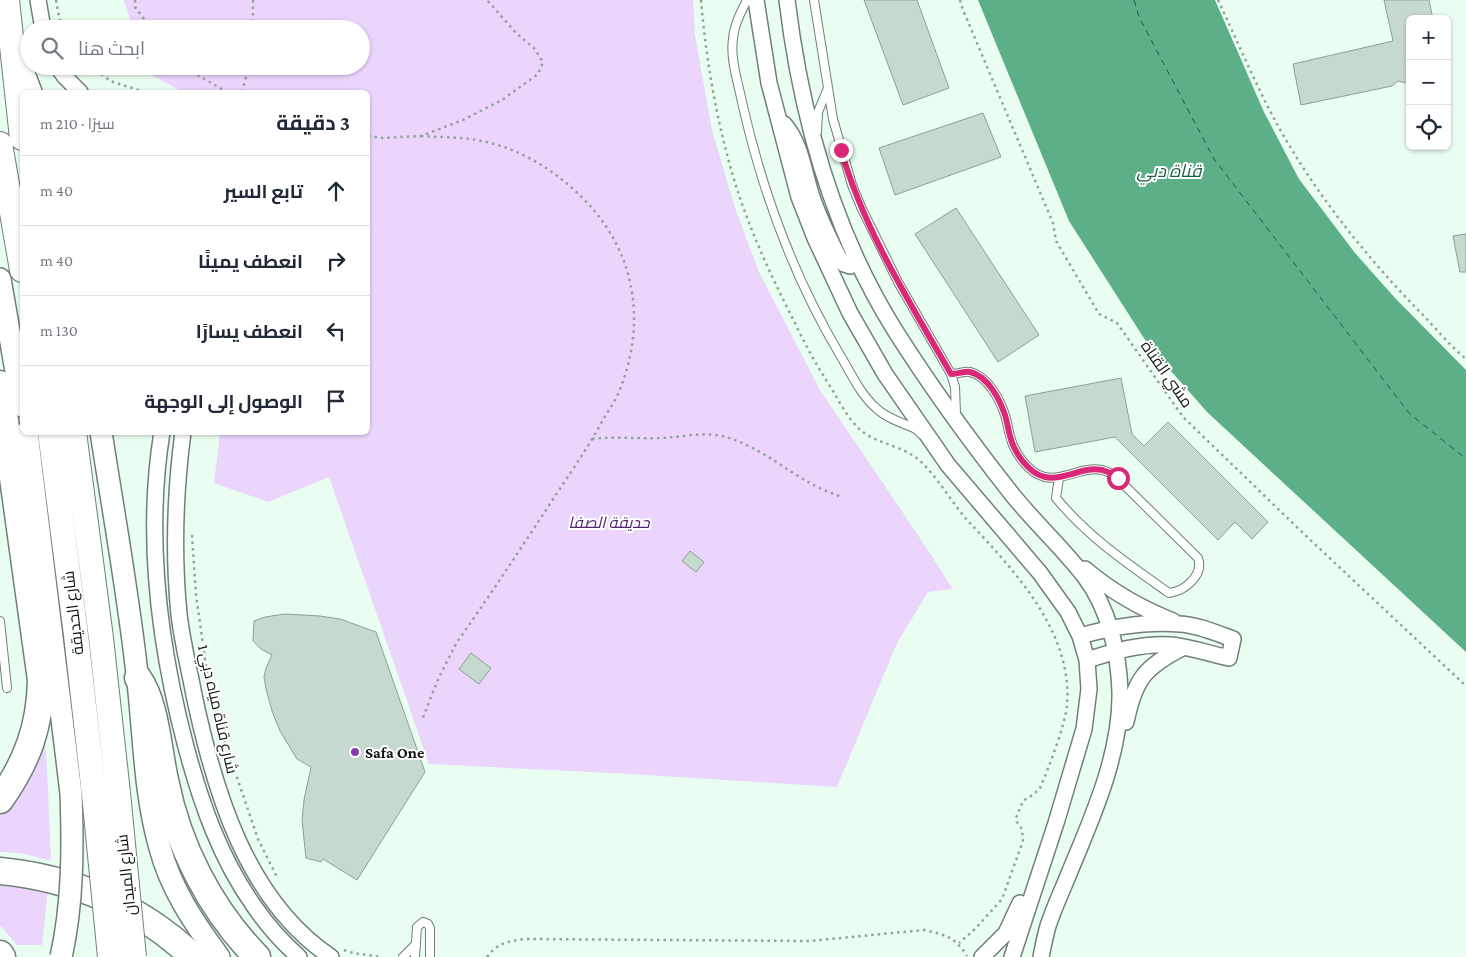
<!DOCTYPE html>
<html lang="ar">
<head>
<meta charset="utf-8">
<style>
  body { margin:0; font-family:"Crimson Pro",Cairo,serif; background:#f6f6f7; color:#1f2937; direction:rtl }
  .controls { position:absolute; right:15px; top:15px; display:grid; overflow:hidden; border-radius:8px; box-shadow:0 1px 4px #0004 }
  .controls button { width:45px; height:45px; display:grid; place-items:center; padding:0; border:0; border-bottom:1px solid #e0e1e3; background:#fff; color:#1f2937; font:25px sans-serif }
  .stop { position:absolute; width:15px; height:15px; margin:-11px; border:4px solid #db2777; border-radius:50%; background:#fff }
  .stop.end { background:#db2777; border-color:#fff; box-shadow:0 1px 5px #0008 }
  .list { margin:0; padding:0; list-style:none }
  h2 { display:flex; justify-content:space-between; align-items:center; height:65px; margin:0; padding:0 20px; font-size:21px }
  h2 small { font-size:16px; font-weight:400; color:#747a83 }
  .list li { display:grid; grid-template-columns:32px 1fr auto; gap:15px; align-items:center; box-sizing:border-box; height:70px; padding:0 20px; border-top:1px solid #e0e1e3 }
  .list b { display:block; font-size:19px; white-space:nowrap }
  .list em { font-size:16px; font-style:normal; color:#747a83 }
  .icon { flex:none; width:28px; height:28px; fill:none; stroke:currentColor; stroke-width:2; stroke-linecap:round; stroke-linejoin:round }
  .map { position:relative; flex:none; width:1466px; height:957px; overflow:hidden; direction:ltr }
  .search { position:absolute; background:#fff; box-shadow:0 1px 4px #0004; left:20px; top:20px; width:350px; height:55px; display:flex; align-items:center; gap:12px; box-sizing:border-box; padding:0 18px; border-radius:28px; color:#747a83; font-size:19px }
  .panel { position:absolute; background:#fff; box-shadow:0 1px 4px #0004; left:20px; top:90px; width:350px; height:345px; border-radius:8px; direction:rtl }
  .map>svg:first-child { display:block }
  .green { fill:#ecd5fd }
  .water { fill:#5caf86 }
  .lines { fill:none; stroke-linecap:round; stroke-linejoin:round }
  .ferry { stroke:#1e5d41; stroke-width:1; stroke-dasharray:6 5; stroke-linecap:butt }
  .building { fill:#c6d9ce; stroke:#8da095 }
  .lane-casing { stroke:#6f8176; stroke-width:10 }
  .street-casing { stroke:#6f8176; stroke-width:18 }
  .secondary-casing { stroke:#6f8176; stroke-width:24 }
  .primary-casing { stroke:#6f8176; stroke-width:26 }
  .highway-casing { stroke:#6f8176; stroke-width:29 }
  .path { stroke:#93a299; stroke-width:2.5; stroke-dasharray:2.5 4; stroke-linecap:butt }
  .lane { stroke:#fff; stroke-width:8 }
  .street { stroke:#fff; stroke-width:15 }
  .secondary { stroke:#fff; stroke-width:21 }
  .primary { stroke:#fff; stroke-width:24 }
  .highway { stroke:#fff; stroke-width:26 }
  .secondary-bridge-casing { stroke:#6f8176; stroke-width:24; stroke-linecap:butt }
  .primary-bridge-casing { stroke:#6f8176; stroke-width:26; stroke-linecap:butt }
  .secondary-bridge { stroke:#fff; stroke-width:21 }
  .primary-bridge { stroke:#fff; stroke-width:24 }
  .route { stroke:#db2777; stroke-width:6 }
  .poi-dot { fill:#863db0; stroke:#fff; stroke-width:2 }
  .labels { text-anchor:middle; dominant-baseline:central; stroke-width:4; stroke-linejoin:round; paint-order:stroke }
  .street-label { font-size:16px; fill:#111814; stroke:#fff }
  .park-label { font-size:16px; font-style:italic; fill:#532270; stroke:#fff }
  .poi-label { font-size:16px; font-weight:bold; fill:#111814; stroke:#fff; text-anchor:start }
  .water-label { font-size:18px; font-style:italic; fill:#1e5d41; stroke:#fff }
</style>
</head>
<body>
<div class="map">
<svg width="1466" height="957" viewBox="0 0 1466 957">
  <rect width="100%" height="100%" fill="#e9fdf1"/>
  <path class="green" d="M124 0H693L695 35 712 130 735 208 759 272 820 390 916 532 953 589 928 592 897 643 837 787 631 774 429 764 329 477 268 502 214 483 220 433 368 432V92H183L148 73 141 66H361V29H129L130 19Z
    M43 719 47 766 51 861 21 853 0 852V808Z
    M0 882 48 889 42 945H17L0 925Z"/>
  <path class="water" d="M978 0H1215L1264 112 1299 179 1355 253 1395 298 1466 370V652L1207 412 1149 346 1069 221Z"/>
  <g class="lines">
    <path class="ferry" d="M1134 0 1139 17 1214 159 1409 413 1466 459"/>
  </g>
  <path class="building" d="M864 0H917L949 88 903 105Z
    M1384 0H1429L1433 19H1410V84L1398 81 1392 86 1301 105 1293 64 1393 41Z
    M983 113 1001 157 895 195 879 148Z
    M956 208 1039 335 998 362 915 234Z
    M1466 234V272H1460L1453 236Z
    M1121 378 1132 434 1144 446 1168 422 1268 522 1252 539 1235 522 1218 540 1115 437 1035 452 1025 396Z
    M690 551 704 562 696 572 682 561Z
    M285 614 320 616 340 619 376 632 425 772 357 880 323 859 321 862 306 858 302 820 304 800 311 767 297 759 280 731 272 711 266 689 264 677 266 668 272 655 261 649 253 641 254 621 265 617Z
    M471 653 491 668 479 684 459 669Z"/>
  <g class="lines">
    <defs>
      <path id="lane" d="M747 0C741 12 734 25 733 39 730 59 738 82 742 102 762 191 793 276 840 355 851 373 860 394 876 408 886 418 903 423 916 429L921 434
        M814 0 833 119 852 185 861 207 898 282 951 374 955 387 956 415
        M817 132 818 112 828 88
        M951 374C957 374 965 371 970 372 988 376 1000 400 1005 415 1008 425 1009 436 1013 445 1016 452 1023 462 1028 467 1054 494 1081 460 1108 472 1111 473 1115 477 1118 479L1198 558C1204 575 1185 591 1169 593 1128 564 1089 538 1056 498L1059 478
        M0 621 7 688
        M403 957 416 944
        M415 957 417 927 423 922 428 924 430 928V957"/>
      <path id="street" d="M38 0 43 29
        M756 0 769 83 799 197 815 238 850 313 885 374 948 465 1040 573 1068 612 1080 636 1087 660 1089 689 1084 729 1056 823 1012 957
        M787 0C801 116 833 232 896 332 931 387 970 441 1011 493 1034 522 1062 547 1085 577 1109 609 1119 653 1120 693 1121 753 1093 816 1070 871 1063 889 1054 907 1048 926 1045 936 1043 947 1041 957
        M57 66 65 77 80 92
        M784 124C801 143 804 173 812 197 819 218 829 238 839 258L844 264 850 266 854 263 855 256
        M162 432C145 537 159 645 186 747 201 803 220 858 254 906 267 925 282 942 299 957
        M183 432C175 493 173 553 179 614 182 641 189 668 194 695 214 790 246 900 331 957
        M1085 569C1112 592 1140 608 1173 621
        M1080 636C1112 627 1146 621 1180 624 1198 625 1216 633 1233 639L1229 658C1210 654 1191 647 1171 645 1142 643 1115 651 1087 660
        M1126 722C1135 678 1145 667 1184 647
        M982 957 1006 933 1020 903"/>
      <path id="secondary" d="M17 55 31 92
        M0 279 22 406
        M27 432 71 793
        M101 432C113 510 127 587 136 665 144 725 143 789 160 848 171 889 194 923 219 957"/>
      <path id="primary" d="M7 0 22 138
        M0 144 22 270
        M50 432 76 635 94 794
        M74 432 101 638 118 793"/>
      <path id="highway" d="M0 384 41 680C40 727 27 762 0 800
        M138 678C156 703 158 749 165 780 178 846 210 909 257 957
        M0 871C72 878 140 906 193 957
        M0 954 2 957"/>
    </defs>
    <use href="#lane" class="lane-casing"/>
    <use href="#street" class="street-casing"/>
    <use href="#secondary" class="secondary-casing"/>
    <use href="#primary" class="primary-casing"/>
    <use href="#highway" class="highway-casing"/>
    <path class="path" d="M56 0 59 17 64 29
      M135 0V7L152 29
      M253 0V29
      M701 0C706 59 716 118 733 176 748 227 771 276 795 323 806 347 819 369 833 391 839 401 845 413 853 422 870 445 898 442 919 460 938 477 951 502 968 521 1014 570 1073 632 1067 705 1065 726 1049 767 1040 788L1034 794 1023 801 1016 818 1017 822 1022 829 1023 841 1002 899 976 928 959 943
      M960 0 963 10 1053 223 1056 241 1099 314 1117 323 1183 417 1304 534 1466 686
      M1218 0C1234 34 1249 69 1266 103 1304 179 1359 249 1418 310 1434 326 1449 345 1466 359
      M91 66 110 81 145 92
      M188 66 199 76 227 92
      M242 92 249 66
      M368 136 383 138 421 136 463 120 502 100 538 74 543 62 534 48 516 33 487 0
      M421 136C437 137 454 137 470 139 518 145 561 173 592 208 638 261 645 328 619 392 615 401 609 410 604 418 588 448 568 476 550 504 519 551 489 597 457 642L439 677 422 720
      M592 439C616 436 638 439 661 438 683 437 705 431 726 437 757 446 783 468 810 483 820 489 831 493 842 497
      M192 535 196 595 207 673 223 737 243 795 258 839 278 879
      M344 950C356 955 367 954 379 957
      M487 957C497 943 509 941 525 939L809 941 924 930C946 935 955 937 967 956"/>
    <use href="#lane" class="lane"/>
    <use href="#street" class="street"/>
    <use href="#secondary" class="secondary"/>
    <use href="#primary" class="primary"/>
    <use href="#highway" class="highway"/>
    <defs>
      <path id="secondary-bridge" d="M61 957C73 904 73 847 71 793"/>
      <path id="primary-bridge" d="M118 793 134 957
        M94 794 110 957"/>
    </defs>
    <use href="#secondary-bridge" class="secondary-bridge-casing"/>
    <use href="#primary-bridge" class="primary-bridge-casing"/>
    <use href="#secondary-bridge" class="secondary-bridge"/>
    <use href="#primary-bridge" class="primary-bridge"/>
  </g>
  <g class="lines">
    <path class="route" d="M841 150C864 230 910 303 951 374 957 374 965 371 970 372 988 376 1000 400 1005 415 1008 425 1009 436 1013 445 1016 452 1023 462 1028 467 1054 494 1081 460 1108 472 1111 473 1115 476 1118 478"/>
  </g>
  <circle class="poi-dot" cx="355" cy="752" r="5"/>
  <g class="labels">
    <g class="street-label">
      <text transform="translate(1167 374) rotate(55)">مشي القناة</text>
      <text transform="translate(73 613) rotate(-97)">شارع الحديقة</text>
      <text transform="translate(218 709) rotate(77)">شارع قناة مياه دبي 1</text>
      <text transform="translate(126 875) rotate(-96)">شارع الميدان</text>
    </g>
    <g class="park-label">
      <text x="609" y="522">حديقة الصفا</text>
    </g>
    <g class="poi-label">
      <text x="365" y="752">Safa One</text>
    </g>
    <g class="water-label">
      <text x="1169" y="171">قناة دبي</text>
    </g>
  </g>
</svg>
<div class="controls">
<button>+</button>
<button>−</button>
<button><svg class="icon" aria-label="locate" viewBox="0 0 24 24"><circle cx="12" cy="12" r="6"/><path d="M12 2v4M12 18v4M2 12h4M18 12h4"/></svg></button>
</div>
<div class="stop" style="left:1118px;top:478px"></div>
<div class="stop end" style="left:841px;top:150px"></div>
<div class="search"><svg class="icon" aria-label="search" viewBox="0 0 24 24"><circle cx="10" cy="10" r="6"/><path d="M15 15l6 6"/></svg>ابحث هنا</div>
<section class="panel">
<h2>3 دقيقة<small>سيرًا · 210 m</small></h2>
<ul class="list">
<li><svg class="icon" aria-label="ahead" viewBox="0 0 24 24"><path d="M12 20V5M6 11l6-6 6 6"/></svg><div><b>تابع السير</b></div><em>40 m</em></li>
<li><svg class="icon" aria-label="right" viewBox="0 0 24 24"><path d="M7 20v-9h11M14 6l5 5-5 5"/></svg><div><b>انعطف يمينًا</b></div><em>40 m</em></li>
<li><svg class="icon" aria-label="left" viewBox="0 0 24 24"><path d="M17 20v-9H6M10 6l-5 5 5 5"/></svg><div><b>انعطف يسارًا</b></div><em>130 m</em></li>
<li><svg class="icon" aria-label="arrive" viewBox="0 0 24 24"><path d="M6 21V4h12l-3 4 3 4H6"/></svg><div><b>الوصول إلى الوجهة</b></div></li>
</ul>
</section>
</div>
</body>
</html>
